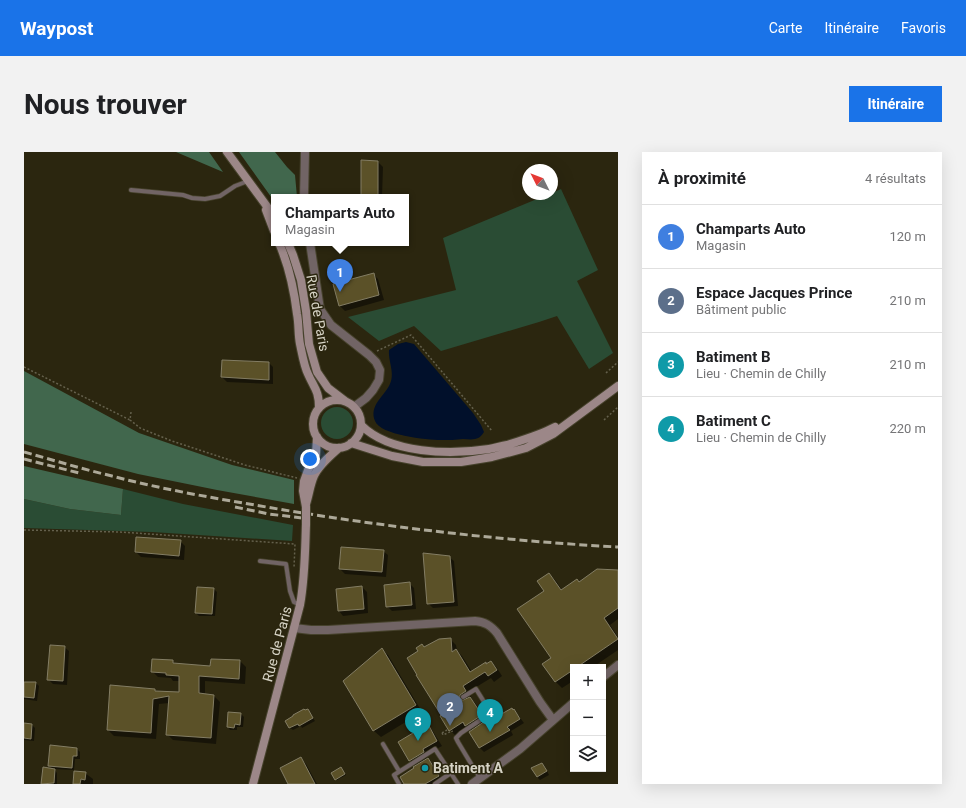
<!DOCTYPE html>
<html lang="fr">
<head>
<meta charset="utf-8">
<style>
  body { margin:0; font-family:Roboto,sans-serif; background:#f2f2f2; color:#202124 }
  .controls { position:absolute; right:12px; bottom:12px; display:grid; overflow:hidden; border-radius:0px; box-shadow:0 4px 16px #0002 }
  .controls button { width:36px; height:36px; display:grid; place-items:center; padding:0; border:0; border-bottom:1px solid #e0e0e0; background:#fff; color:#202124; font:20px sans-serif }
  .compass { position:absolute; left:498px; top:12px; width:36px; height:36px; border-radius:50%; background:#fff; box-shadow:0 4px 16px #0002; rotate:312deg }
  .you { position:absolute; left:286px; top:307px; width:14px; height:14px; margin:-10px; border:3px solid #fff; border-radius:50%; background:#1a73e8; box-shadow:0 0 0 6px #1a73e833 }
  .badge { display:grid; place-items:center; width:26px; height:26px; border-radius:50%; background:#1a73e8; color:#fff; font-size:13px; font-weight:700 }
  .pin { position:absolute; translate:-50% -33px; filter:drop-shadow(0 1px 2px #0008) }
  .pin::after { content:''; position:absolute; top:21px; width:14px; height:12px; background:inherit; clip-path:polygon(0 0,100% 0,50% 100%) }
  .popup { position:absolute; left:247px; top:42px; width:138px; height:52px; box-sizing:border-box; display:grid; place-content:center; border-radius:0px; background:#fff; filter:drop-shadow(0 1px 3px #0005); font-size:13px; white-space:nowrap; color:#757577 }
  .popup b { font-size:15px; color:#202124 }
  .popup::after { content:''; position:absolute; left:50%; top:100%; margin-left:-8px; border:8px solid transparent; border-top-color:#fff }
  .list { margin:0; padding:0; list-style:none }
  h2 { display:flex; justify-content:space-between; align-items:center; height:52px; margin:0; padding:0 16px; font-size:17px }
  h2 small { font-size:13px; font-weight:400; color:#757577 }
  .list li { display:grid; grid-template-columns:26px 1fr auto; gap:12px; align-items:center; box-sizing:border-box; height:64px; padding:0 16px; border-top:1px solid #e0e0e0 }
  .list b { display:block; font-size:15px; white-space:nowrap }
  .list p { margin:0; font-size:13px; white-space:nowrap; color:#757577 }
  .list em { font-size:13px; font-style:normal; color:#757577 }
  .icon { flex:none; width:22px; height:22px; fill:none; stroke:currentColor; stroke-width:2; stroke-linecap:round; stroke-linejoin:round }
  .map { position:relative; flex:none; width:594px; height:632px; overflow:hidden; border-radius:0px }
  header { display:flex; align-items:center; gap:24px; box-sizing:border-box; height:56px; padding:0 20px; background:#1a73e8; color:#fff }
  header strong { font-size:19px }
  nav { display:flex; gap:22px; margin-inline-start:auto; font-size:14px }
  .intro { display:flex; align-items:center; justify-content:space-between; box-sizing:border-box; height:96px; padding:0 24px }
  h1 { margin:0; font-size:28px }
  .button { padding:10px 18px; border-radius:0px; background:#1a73e8; color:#fff; font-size:14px; font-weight:700 }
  main { display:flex; gap:24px; padding:0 24px }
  aside { flex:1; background:#fff; border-radius:0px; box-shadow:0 4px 16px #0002 }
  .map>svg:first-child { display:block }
  .green { fill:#2a4c34 }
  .forest { fill:#41674d }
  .water { fill:#01102b }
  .shadow { fill:#0007 }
  .building { fill:#5b5128; stroke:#837d64 }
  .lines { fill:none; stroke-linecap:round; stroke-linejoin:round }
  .lane-casing { stroke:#46422c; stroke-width:5.5 }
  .street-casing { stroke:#46422c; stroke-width:10 }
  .secondary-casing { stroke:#46422c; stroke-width:10 }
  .path { stroke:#64604c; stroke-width:1.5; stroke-dasharray:2 2; stroke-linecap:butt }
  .lane { stroke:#716465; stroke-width:4 }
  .street { stroke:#716465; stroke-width:8 }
  .secondary { stroke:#9c8788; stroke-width:8 }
  .rail { stroke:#ada999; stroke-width:3; stroke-dasharray:8 4; stroke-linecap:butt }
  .secondary-bridge-casing { stroke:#46422c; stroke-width:10; stroke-linecap:butt }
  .secondary-bridge { stroke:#9c8788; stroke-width:8 }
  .culture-dot { fill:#0f9aa8; stroke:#2b260f; stroke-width:1.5 }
  .labels { text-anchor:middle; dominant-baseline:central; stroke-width:3; stroke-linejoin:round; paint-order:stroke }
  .street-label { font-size:14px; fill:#d6d3c5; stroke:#2b260f }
  .poi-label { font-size:14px; font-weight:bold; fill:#d6d3c5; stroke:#2b260f; text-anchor:start }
</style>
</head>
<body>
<header>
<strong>Waypost</strong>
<nav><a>Carte</a><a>Itinéraire</a><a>Favoris</a></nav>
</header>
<div class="intro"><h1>Nous trouver</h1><a class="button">Itinéraire</a></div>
<main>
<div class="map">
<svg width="594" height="632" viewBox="0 0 594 632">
  <rect width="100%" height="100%" fill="#2b260f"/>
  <path class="green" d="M537 37 574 118 553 129 589 201 565 217 533 164 515 170 417 199 390 174 355 189 324 165 432 138 419 86 525 42H528V41Z
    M297 271a16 16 0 1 1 32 0a16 16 0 1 1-32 0Z
    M99 337 159 352 269 373 268 389 128 380 0 376V347L46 357 97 363Z"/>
  <path class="forest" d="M152 0H185L199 20Z
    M215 0H251L263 15 271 23 273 45H250V49Z
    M0 219 115 281 208 313 270 328V352L193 338 114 322 0 292Z
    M0 314 99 337 97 363 46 357 0 347Z"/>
  <path class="water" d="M382 190 390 192 449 261 457 273 460 280C458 283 456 286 451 287 447 288 443 287 439 287 432 288 424 288 417 288 403 288 356 283 351 269 345 254 359 245 365 234 372 222 364 210 365 198L374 192Z"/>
  <path class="shadow" d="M354 10 359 15 358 45H341L338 42Z
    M349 122 354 127 360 148 321 159 316 154 310 133Z
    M245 211 249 215V232L203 230 198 225Z
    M156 389 161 394 160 408 117 405 112 400Z
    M359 399 364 403 362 425 321 422 316 417Z
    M425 405 430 409 434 454 409 456 404 451Z
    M594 419V467L586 473 594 485V498L569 515H549V529L538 536 532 530 520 513 528 506 522 439 525 422 532 429 538 438 556 431Z
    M386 432 390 436 392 457 368 459 363 454Z
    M338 435 343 440 344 461 319 464 315 459Z
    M190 437 193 440 191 464H175L172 461Z
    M426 487 432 493 433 499 438 504 448 520 467 510 473 516 478 524 470 530 467 526 444 540 447 545 446 546 452 552 463 569 461 570 463 572 490 559 494 563 500 571 487 579 489 583 460 600 456 596 446 580 448 579 445 576 432 584 426 578 418 564 401 496Z
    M40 495 45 499 43 533 29 532 24 527Z
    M357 497 364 503 398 560 357 585 350 579 320 529Z
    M148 509 152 512 187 516 216 509 222 515 221 532 181 529V543L190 544 196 550 192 592 149 588 143 582 145 551 135 552 132 587 90 584 84 578 131 538 133 540 156 541V529H149L147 526 134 525 128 519Z
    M0 531H12L15 534 13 549 0 547Z
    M283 558 291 569 278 576 277 574 269 578 266 576 263 569Z
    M205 561 217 562 220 565 219 575H213V578H206L204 575Z
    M0 572 8 573 11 576 10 589 0 588Z
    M403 574 408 578 418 594 403 602 404 605 403 606 409 612 419 629 414 632H381L392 614 386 608 375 590Z
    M53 597 56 600V607H51L50 618 30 617 33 621V632H18L19 617 30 618 26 614Z
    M277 607 282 612 293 632H265Z
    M518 612 521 615 525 623 516 628 513 625Z
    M318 618 322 623 313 628 312 627Z
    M61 621 69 627V632H50Z"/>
  <path class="building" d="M337 8 354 9V43H337Z
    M350 121 355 143 315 154 309 132Z
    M198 208 245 210V228L197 225Z
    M112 385 157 388 155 404 111 400Z
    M317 395 360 398 358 420 315 417Z
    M399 401 426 404 430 450 403 452Z
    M573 417 594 418V456L580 466 594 487 553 515H549V518L531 530 518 512 527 506 493 457 520 439 513 429 525 421 537 438 553 427 555 430Z
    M386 430 388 453 362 455 360 433Z
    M338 434 340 457 314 459 312 437Z
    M173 435 190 436 188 462 171 461Z
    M427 486 428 500 432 497 446 520 462 510V512L467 509 473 518 464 524 461 520 439 534 442 539 436 543V547L439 548 446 545 458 563 441 574 439 570 425 579 416 564 417 563 392 523H393L383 506 394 499 392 496 398 492 400 495 415 487Z
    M26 493 41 494 39 529 23 528Z
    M358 496 392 553 349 579 319 529Z
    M128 507 149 508V511L186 514 187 507 216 508 215 527 175 524V541L190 543 187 586 142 583 145 544 129 547 127 581 83 578 86 533 131 537V539L155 540V524L142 523V521L127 520Z
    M0 530H12L10 546 0 545Z
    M488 556 489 558 490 557 496 567 483 575 486 578 455 596 445 580 461 569 462 571Z
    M280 557 281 558 284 557 289 566 275 574 274 572 265 576 261 569 269 564V563Z
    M204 560 217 561 216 573 211 572 210 576 203 575Z
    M0 571 8 572 7 587 0 586Z
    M404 572 413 589 399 597 400 600 385 609 374 590Z
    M26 593 53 596V604H49L48 616 24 614Z
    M277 605 291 632H264L256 616Z
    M404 606 415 624 401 632H380L376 625 390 616 389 615Z
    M518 611 523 619 513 625 507 616Z
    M19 615 31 617 30 631 17 632Z
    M317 615 321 622 311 628 307 621Z
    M50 619 62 620 61 628 57 627 56 632H49Z"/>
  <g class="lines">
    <defs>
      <path id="lane" d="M107 38 159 43 168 46 181 47 196 44 211 34 224 29
        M236 409 262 412 266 439 270 450 276 453
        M439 545 452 537 467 561 437 581 432 586 434 590 449 615 456 626
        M359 592 375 619
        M375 632 370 623 411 597 434 632
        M411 632 427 621"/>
      <path id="street" d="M280 45 281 0
        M286 91 296 157 307 173 345 203 352 210 356 218 355 228 349 238 342 246 330 255
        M270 476 287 478H304L451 469C461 470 466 473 473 481L516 550 529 568
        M579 525 594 513
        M448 632 496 597 549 551"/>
      <path id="secondary" d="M203 0 250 64
        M242 58 250 79
        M255 91C265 114 270 137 273 162 275 172 274 182 276 192 278 201 280 214 284 222 290 236 295 238 295 256
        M264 91 269 103 277 128 282 159 285 192 293 220 304 236 321 249
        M289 272a24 24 0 1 1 48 0a24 24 0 1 1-48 0Z
        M337 273C366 302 426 303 465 297 471 296 477 294 483 293 499 288 516 283 531 275
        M327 291 368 304 399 310H437L468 305 502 296 529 282 594 234
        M282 352C285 343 286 333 290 324 295 313 306 304 315 296
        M282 355 279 339 280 329 284 318 292 302 293 285
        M229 632 276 453C281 426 281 400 282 372"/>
    </defs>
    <use href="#lane" class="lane-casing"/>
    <use href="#street" class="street-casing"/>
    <use href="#secondary" class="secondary-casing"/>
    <path class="path" d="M353 199 387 183 468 279
      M0 215 106 268
      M582 221 594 210
      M107 260 106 268 116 276 148 289 221 313 273 326
      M580 268 594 255
      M0 378 96 380 271 392 270 416
      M418 581 419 583 428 579V580
      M418 581 423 578"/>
    <use href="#lane" class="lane"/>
    <use href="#street" class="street"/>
    <use href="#secondary" class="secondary"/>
    <path class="rail" d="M0 300C29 308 58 317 88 324 144 339 202 348 260 358 371 376 482 389 594 395
      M0 307 55 321
      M211 355 245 362 278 366"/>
    <defs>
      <path id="secondary-bridge" d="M282 355V372"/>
    </defs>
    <use href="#secondary-bridge" class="secondary-bridge-casing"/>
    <use href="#secondary-bridge" class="secondary-bridge"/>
  </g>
  <circle class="culture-dot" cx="401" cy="616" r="4"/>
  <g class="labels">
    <g class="street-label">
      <text transform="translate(294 161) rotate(80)">Rue de Paris</text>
      <text transform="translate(253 492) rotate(-75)">Rue de Paris</text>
    </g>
    <g class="poi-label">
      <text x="409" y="616">Batiment A</text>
    </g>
  </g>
</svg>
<div class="controls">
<button>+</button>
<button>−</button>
<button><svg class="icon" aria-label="layers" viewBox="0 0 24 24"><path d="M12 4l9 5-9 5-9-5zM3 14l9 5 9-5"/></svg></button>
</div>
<svg class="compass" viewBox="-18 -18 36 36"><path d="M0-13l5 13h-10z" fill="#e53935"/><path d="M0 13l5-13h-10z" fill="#757577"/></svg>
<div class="you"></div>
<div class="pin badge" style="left:316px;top:140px;background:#3f7fe0">1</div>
<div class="popup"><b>Champarts Auto</b>Magasin</div>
<div class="pin badge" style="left:426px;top:574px;background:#5c6f8a">2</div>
<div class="pin badge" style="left:394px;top:589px;background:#0f9aa8">3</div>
<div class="pin badge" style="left:466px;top:580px;background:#0f9aa8">4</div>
</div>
<aside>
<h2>À proximité<small>4 résultats</small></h2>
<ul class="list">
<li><span class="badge" style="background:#3f7fe0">1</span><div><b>Champarts Auto</b><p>Magasin</p></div><em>120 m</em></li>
<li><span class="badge" style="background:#5c6f8a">2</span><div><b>Espace Jacques Prince</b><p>Bâtiment public</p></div><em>210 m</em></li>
<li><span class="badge" style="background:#0f9aa8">3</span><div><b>Batiment B</b><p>Lieu · Chemin de Chilly</p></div><em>210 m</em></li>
<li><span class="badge" style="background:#0f9aa8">4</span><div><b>Batiment C</b><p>Lieu · Chemin de Chilly</p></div><em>220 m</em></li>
</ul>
</aside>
</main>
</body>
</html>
